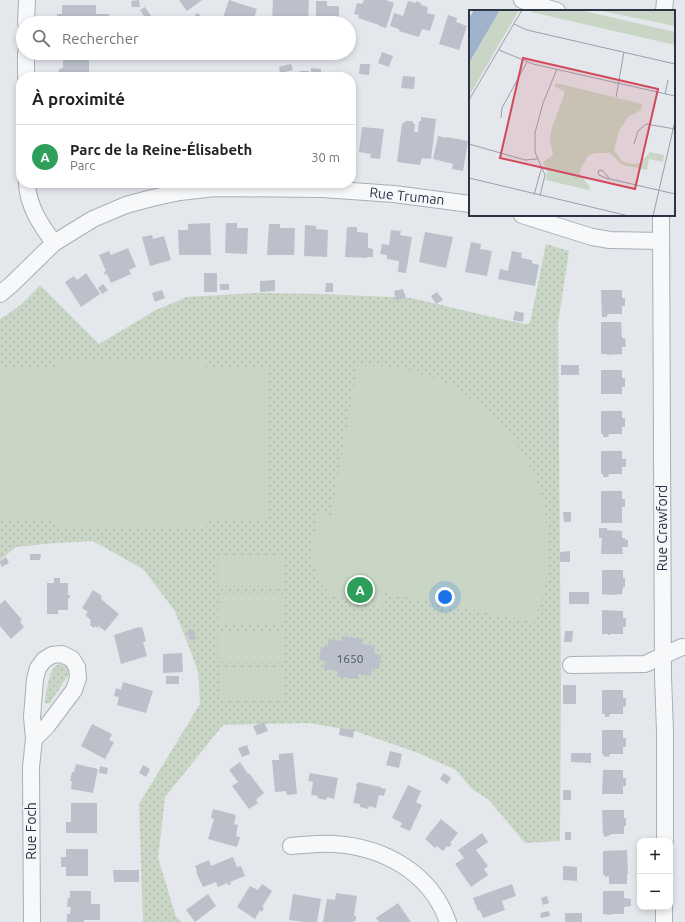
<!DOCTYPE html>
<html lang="fr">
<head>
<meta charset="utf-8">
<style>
  body { margin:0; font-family:Ubuntu,sans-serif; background:#f6f6f6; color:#202124 }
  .controls { position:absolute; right:12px; bottom:12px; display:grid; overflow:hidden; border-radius:8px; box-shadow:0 2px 6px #0003 }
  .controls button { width:36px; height:36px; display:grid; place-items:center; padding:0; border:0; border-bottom:1px solid #e0e0e0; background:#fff; color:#202124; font:20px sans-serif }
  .you { position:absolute; left:445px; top:597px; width:14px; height:14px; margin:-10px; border:3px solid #fff; border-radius:50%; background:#1a73e8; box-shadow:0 0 0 6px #1a73e833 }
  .badge { display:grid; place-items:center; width:26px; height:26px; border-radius:50%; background:#d1495b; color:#fff; font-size:13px; font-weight:700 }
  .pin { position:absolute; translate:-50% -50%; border:2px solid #fff; box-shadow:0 1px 4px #0006 }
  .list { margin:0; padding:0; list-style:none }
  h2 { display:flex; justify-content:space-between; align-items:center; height:52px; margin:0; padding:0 16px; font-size:17px }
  h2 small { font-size:13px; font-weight:400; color:#757577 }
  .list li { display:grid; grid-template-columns:26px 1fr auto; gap:12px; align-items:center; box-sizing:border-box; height:64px; padding:0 16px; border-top:1px solid #e0e0e0 }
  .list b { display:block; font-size:15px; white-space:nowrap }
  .list p { margin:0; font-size:13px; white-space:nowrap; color:#757577 }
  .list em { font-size:13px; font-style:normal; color:#757577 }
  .icon { flex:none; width:22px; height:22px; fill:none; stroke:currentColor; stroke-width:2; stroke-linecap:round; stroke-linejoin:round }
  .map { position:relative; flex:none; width:685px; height:922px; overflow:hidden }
  .search { position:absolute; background:#fff; box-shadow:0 2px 6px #0003; left:16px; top:16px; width:340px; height:44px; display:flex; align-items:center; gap:10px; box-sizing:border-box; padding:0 14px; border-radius:22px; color:#757577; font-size:15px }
  .panel { position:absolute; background:#fff; box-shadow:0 2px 6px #0003; left:16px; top:72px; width:340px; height:116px; border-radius:16px }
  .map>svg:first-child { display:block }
  .green { fill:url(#green-dots) }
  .pitch { fill:#c9d6c5 }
  .building { fill:#bbc0ca }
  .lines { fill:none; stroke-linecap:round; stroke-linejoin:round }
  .minor-casing { stroke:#a9aeb7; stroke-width:18 }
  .minor { stroke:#f7f8fa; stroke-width:16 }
  .labels { text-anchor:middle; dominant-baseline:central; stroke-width:3.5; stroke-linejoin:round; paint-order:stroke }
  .number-label { font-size:12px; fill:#4f5766 }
  .street-label { font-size:14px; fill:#2b3445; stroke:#f4f6f9 }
  .inset-road { fill:none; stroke:#9a9fa9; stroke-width:1 }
  .view { fill:#d1495b; fill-opacity:0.15; stroke:#d1495b; stroke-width:2 }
  .inset-edge { fill:none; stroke:#2b3445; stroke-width:2 }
</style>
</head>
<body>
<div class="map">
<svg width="685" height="922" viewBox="0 0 685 922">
  <defs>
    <pattern id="green-dots" width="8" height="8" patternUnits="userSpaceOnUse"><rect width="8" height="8" fill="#c9d6c5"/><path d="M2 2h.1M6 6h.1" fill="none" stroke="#adb8ab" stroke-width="1.8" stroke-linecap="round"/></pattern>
  </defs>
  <rect width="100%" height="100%" fill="#e4e7ec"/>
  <path class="green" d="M546 244 569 251 558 323 561 684 560 841 525 843 489 800 472 789 456 770 418 753 355 731 309 723 223 725 165 797 158 858 176 917 182 922H143L139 804 200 704 198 671 175 611 143 569 93 541 55 543 16 547 0 560V319C16 310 28 299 40 285L99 344 156 310 187 297 256 293 324 294 411 298 483 315 526 324 530 323Z
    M61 664C67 666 69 669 69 674L50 703 47 704 45 702C46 693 49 672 55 666 58 664 58 665 61 664Z"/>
  <path class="pitch" d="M205 359 206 368 268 367V520L206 519V528H55V520H0V369H55L56 360Z
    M358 365C369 366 381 365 392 367 441 374 489 403 517 445 528 460 536 479 542 497 544 501 544 507 545 511 548 528 549 546 548 563 548 583 541 602 534 622L384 593 382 607 329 595 310 561 318 512 331 515Z
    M218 555 284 556V587L218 586Z
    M219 594H284V625H218Z
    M218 631H284V662H218Z
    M219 668 284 669V700L219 699Z"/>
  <path class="building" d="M139 0 140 7H132L131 1Z
    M179 0H202L187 11Z
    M229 0 257 9 252 23H221Z
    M273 0H309L308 23H272Z
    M364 0H386L394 3 386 28 379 26V25L358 18 359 15 354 14 357 3 362 4Z
    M316 1H327V6H339V23H316Z
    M408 1 416 3V1L421 3V5L428 7 427 13 435 15 430 31 422 29 419 37 399 31V29L390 26 394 13 403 16Z
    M62 5H96V14H109V23H57V14H62Z
    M145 7 151 16 146 19 140 10Z
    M197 13 204 18 200 23H189Z
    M448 15 457 18 456 22 467 26 459 50 439 44Z
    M382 52 393 56 389 67 378 63Z
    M111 53H129L128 58 111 57Z
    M135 53H145V59H135Z
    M63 57H89V77H59V69L63 68Z
    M291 64 293 70 280 73 279 67Z
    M360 64H370L369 75 359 74Z
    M311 68 321 69V77H311Z
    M300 71H309V77H300Z
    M403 76 415 77 414 89 401 88Z
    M421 117 436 119 431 159 422 158 420 165 397 162 402 124 406 121H412L415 125 414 132H418L419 121H421Z
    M351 121H355L353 148H351Z
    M362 127 384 129 380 159 370 158 371 154 359 152Z
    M438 136 447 138V137L468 141 463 171 452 169 453 164 433 159Z
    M210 223 211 255H179L178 230H188V224Z
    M226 223H237V228H248L247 254 225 253Z
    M269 224H280V228H295L294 255H267Z
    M305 225 316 226V229L328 230 327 257 304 256Z
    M347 227H357V232L368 233V248L373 249V257H367V258L345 257Z
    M391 230 401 231 400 235 412 237 406 273 398 272 399 261 387 259V255L380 254 382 244 389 245Z
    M425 232 453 237 446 268 419 262Z
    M152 235 153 239 164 236 171 260 150 266 142 237Z
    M471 242 481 244 480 249 492 251 487 276 465 272Z
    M128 248 136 267 129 270 131 274 111 283 107 274 105 275 104 272 106 271 99 255 109 251 111 255Z
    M512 251 522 253 521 258 532 260V263L539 265 535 286 498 279 500 269 508 271Z
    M86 273 100 294 81 307 65 282 74 276 77 280Z
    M204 273H217V292H204Z
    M275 280V291L260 292V281Z
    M326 283H333V292H325Z
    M103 284 108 290 102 294 98 288Z
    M220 284H229V290H220Z
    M403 289 406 298 396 300 394 291Z
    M162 290 165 298 155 302 152 293Z
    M601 290H622V298H625V306H622V314H609L607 315V317H602Z
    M437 292 443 300 436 304 431 296Z
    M515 311 524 313 523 322 513 320Z
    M601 322H621L622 338H625L626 347H622V354L607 355V354H601Z
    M561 365H579V375H561Z
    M601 370H622V378H625V387H622V394H601Z
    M601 411H622V418H625V427H622V434H609L608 437H603V434H601Z
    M601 451H622V459H626V467H622V474H609L608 477H603V474H601Z
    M601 491H622V499H625V507H622V523H601Z
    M563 512H571V522H564Z
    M599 528H607V530L622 531V538H625V540H628V547H622L623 554H609L608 555V554H601L602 538H599Z
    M570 551V562H560V552Z
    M30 554H41L40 560H30Z
    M6 557 9 563 2 567 0 563V561Z
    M602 570H623V578H625V587H623L622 594 610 595 602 594Z
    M54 578H60V583H68V595H70V598H68V610H58V614H47V583H54Z
    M93 590 102 596 101 599 119 614 105 631 98 626 97 628 95 626 94 628 90 625 91 623 90 622 91 620 85 615 88 612 82 608Z
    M569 592H589V604H569Z
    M5 600 22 620 20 622 24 627 11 639 0 626V604Z
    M602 610 623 611V618H626V627H623V634H610V635H608V634H602Z
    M139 627V628L142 627 146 641 143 642 147 656 121 664 114 635Z
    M194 630 196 639 190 640 187 632Z
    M565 631H573L572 642H564Z
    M343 636 363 639 362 644 375 646 374 654 381 655 379 669 372 668 371 676 358 674 357 679 337 676 338 671 324 669 325 661 319 660 321 647H327L329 639 342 641Z
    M182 653 183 672 163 673V654Z
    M166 676H179V684H166Z
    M123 682 153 691 146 713 117 705 119 697 114 696 116 688 121 690Z
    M563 685H576V704H563Z
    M602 690H623V698H626V706L623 707V714H610L609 717H605V714H602Z
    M264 722 268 731 257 735 253 726Z
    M92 724 112 734 109 740 114 742 105 759 81 746Z
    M340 728 354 730 353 738 339 735Z
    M602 730H623V738H626V747H623V754H610L609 757 603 756V754H602Z
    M247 745 250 754 242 757 238 748Z
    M390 751 402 754 399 768 386 765Z
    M293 753 297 794 287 795 286 791 275 792 272 760H279V754Z
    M571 753H591V763L571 762Z
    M240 762 248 774 249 773 264 793 256 800 258 803 249 809 232 786 238 782 229 770Z
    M76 764 98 769 93 793 71 789 72 781H70L71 776 72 772H74Z
    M143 765 150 769 146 777 139 773Z
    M100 766 108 768 107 774 99 773Z
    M603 770H623V778H626V786H623V794H602Z
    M310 773 338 778 334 799 327 797 326 800 317 798 318 796 311 795 313 782 308 781Z
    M444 773 451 778 447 784 440 779Z
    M358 782 381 787V788L386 789 384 796 379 795 376 808 369 806 368 809 360 807V804L353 803 357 786H356V784H357Z
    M408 785 421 791 416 802 422 805 410 831 400 827 402 823 392 818Z
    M563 790H571V800H563Z
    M71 803H97V833H66V822H71Z
    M213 809 236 815 234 824 238 825 236 836 240 837 237 847 208 839 214 819 211 818Z
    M602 810H624V818H626V826H624V834H611V835H609V836L604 837V834H603Z
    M441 819 458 833 450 843 452 844 449 847 447 846 443 851 437 846 435 848 425 839Z
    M565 832H571V840H565Z
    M482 833 488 842 476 850 488 866 484 869 488 875 471 887 455 864 464 858 458 850Z
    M66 849H88V876H66V867H61V857H66Z
    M627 850 628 874H627V884H609V876L605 877V875H603V851Z
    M233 857 237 867 241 866 245 876 230 882 231 884 228 885 227 883 218 887 216 882 203 887 196 872 197 871 195 866 209 860 211 866Z
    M563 866 577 867V881L563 880Z
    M113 870H139V882H114Z
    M262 884 272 891 262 907 264 908 262 912 260 910 255 919 237 907 250 886 258 890Z
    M512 884 516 896 502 901 505 910 483 918 480 910 478 911 473 898Z
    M70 891H91V904H100V920H84V922H67V914H70L71 907H67L68 898H70Z
    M603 891H624V898L631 899V906L624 907V914H611V915L603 914Z
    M336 893 357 896 354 916H356V921H353V922H323L327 899 335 900Z
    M208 894 216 906 195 922 186 910Z
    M293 894 321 899 317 922H304L289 920Z
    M547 896 549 903 543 905 541 898Z
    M398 903 411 922H379L376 918Z
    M549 911 550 916 541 918 540 913Z
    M565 913H582V922H565Z"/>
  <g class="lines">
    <defs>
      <path id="minor" d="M522 0 557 11
        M664 11 665 0
        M26 23 27 0
        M26 53V77
        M27 183C28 206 40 224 54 243
        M522 215 592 237 610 240 661 241
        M661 215 663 677 665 731V841
        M0 294 12 284 54 243 93 219 126 205 152 198 180 192 215 188 323 189 394 194 470 204
        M571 665 645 664 682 647H685
        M291 846C306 845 320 843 334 844 384 847 431 873 448 922
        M32 922 31 767 34 739 32 717 35 679 38 668 44 660 52 655 62 654 72 659 77 667 78 678 74 690 47 726 34 739
        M664 922V907"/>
    </defs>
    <use href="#minor" class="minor-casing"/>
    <use href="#minor" class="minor"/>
  </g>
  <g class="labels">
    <g class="number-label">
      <text x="350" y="658">1650</text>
    </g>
    <g class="street-label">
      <text transform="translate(407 196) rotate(6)">Rue Truman</text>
      <text transform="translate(662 528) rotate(-90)">Rue Crawford</text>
      <text transform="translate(31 831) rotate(-90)">Rue Foch</text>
    </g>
  </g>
  <g transform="translate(469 10)">
    <rect width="206" height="206" fill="#e4e7ec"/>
    <path d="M31 0H50L0 86V53ZM63 0H111L206 22V35L62 2ZM87 73 173 94 172 100 159 107 150 121 145 140 153 151 162 154 171 153 181 142 195 145 194 152 180 149 178 160 153 155 141 143H126L119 146 112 158 111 164 121 177 120 180 77 170 78 161 74 152 84 145 81 131 82 121 96 82 85 76Z" fill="#c9d6c5"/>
    <path d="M133 0H206V16L133 1Z" fill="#c9d6c5"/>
    <path d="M127 86 140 91 129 120 123 122 96 108 107 91 118 86ZM94 121 116 126 107 167 85 162Z" fill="#c9d6c5"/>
    <path d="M5 0H31L0 53V8Z" fill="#9fb4cc"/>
    <path class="inset-road" d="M45 14 58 20 206 54M30 40 64 54 206 86M196 84 199 70M147 87 155 42M0 90 53 0M32 108 33 98 58 52M0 134 56 150 68 149M165 134 169 121 177 114 206 119M0 168 160 206M140 168 133 160 129 161 130 165 137 168 206 184M65 185 73 156M71 186 76 165 66 142V123L74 93 88 59M184 206 206 111"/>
    <path class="view" d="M54 48 189 79 166 179 31 148Z"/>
    <rect width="206" height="206" class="inset-edge"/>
  </g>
</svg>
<div class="controls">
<button>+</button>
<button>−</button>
</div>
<div class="you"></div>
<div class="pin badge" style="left:360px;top:590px;background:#2e9e5b">A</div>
<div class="search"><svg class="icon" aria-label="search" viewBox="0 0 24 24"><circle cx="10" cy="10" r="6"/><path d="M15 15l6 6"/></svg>Rechercher</div>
<section class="panel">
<h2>À proximité<small></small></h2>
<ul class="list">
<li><span class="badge" style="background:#2e9e5b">A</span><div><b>Parc de la Reine-Élisabeth</b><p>Parc</p></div><em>30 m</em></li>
</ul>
</section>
</div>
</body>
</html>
